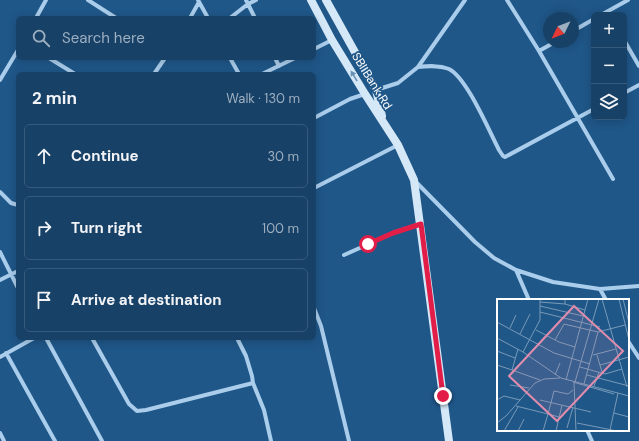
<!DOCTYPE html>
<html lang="en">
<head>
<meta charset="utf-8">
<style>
  body { margin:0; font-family:"DM Sans",sans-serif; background:#244c70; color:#f1f3f6 }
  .controls { position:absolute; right:12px; top:12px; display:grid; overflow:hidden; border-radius:6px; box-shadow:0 2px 10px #0003 }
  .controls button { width:36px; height:36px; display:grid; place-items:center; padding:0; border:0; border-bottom:1px solid #365a7b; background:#174167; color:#f1f3f6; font:20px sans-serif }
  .compass { position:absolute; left:543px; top:12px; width:36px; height:36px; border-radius:50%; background:#174167; box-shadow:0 2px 10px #0003; rotate:227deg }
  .stop { position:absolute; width:12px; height:12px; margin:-9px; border:3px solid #e11d48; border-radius:50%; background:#fff }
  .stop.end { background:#e11d48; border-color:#fff; box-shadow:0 1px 4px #0008 }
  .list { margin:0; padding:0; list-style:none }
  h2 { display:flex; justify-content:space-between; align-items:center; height:52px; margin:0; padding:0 16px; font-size:17px }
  h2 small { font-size:13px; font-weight:400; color:#9eafc0 }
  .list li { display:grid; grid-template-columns:26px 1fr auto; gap:12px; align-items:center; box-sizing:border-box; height:64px; margin:0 8px 8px; padding:0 8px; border:1px solid #365a7b; border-radius:6px }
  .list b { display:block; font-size:15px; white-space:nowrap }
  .list em { font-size:13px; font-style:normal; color:#9eafc0 }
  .icon { flex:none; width:22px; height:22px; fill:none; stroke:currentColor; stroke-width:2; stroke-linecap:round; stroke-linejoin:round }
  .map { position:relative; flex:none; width:639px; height:441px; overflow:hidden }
  .search { position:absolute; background:#174167; box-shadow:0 2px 10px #0003; left:16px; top:16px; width:300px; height:44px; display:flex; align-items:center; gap:10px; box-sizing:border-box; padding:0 14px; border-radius:6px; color:#9eafc0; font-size:15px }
  .panel { position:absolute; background:#174167; box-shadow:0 2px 10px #0003; left:16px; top:72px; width:300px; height:268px; border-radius:6px }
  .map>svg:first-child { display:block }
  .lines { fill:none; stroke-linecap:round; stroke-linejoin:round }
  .street { stroke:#aacdeb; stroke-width:4 }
  .secondary { stroke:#d5e8f8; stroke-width:8 }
  .oneway { fill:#6891b5 }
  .route { stroke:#e11d48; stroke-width:5 }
  .labels { text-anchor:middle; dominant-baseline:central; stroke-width:3.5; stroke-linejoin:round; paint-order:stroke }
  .street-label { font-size:12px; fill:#fff; stroke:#1f5789 }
  .inset-road { fill:none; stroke:#799ab8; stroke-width:1 }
  .view { fill:#e08cad; fill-opacity:0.15; stroke:#e08cad; stroke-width:2 }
  .inset-edge { fill:none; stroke:#fff; stroke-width:2 }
</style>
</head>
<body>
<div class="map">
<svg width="639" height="441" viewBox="0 0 639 441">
  <rect width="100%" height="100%" fill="#1f5789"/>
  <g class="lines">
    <path class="street" d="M88 0 116 18
      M198 0 208 18
      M246 0 255 18
      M507 0 539 51 613 179
      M601 15 628 0
      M36 18 46 0
      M190 18 199 2
      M230 18 248 4 256 0
      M573 31 594 19
      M624 40 639 66
      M314 49 332 40
      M539 51 555 42
      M49 58 75 74
      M230 58 239 74
      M275 58 279 66
      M418 67C428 66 439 65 449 69 467 78 489 131 499 150L503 156 505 157 594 109
      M154 74 165 58
      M262 74 295 58
      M0 80 18 50
      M376 90 398 83 418 67 465 0
      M624 93 639 85
      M314 118 350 99 365 94
      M416 182 475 242 494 258 516 270 553 282 600 289 639 286
      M314 188 398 145
      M0 192 11 203 18 205
      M0 252 18 288
      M344 255 393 233 420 224
      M516 270 529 300
      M0 280 18 271
      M600 289 606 300
      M314 308 321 326 349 441
      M46 338 102 441
      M92 338 129 404 137 411 146 410 253 383
      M237 338 246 356 252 376 253 383 264 410 271 441
      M628 341 639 358
      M6 353 55 441
      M0 357 34 338
      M587 430 592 441
      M0 433 4 441"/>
    <path class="secondary" d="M311 0 332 40 365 94 398 145 414 180 449 441
      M326 0 376 90 382 116"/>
  </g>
  <defs><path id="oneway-solid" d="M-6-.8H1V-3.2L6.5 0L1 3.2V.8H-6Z"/></defs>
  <use class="oneway" href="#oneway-solid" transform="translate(354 76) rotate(-121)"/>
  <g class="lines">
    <path class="route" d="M368 244 393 233 421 224 443 396"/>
  </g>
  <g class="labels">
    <g class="street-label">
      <text transform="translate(372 81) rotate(58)">SBI Bank Rd</text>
    </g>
  </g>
  <g transform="translate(497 299)">
    <rect width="132" height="132" fill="#1f5789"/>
    <path class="inset-road" d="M68 0V5L88 11M105 0 130 88M122 0 132 41M126 0 132 24M43 3 68 5M43 7 86 17M43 13 103 28M0 23 57 54 93 65M13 29 19 16M39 31 62 43 78 48M23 35 33 15M0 39 26 53 64 79 132 97M58 41 67 25 101 33M0 52 18 59M26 53 43 21V0M96 56 119 50M100 56 105 73M0 66 15 71 21 50M103 66 132 58M83 68 108 75 125 70M15 71 43 81M58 76 63 64M90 76 132 87M69 81 91 0M76 83 117 95M78 83 102 0M77 84 79 132M87 85 101 33 128 26M13 86 32 89M97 87 102 73M0 101 7 97 23 101M43 101 94 113M19 107 51 115 57 92 71 95 76 91M117 114 132 118M0 124 9 117 38 84 47 80 63 79M80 124 120 132M70 129 76 108M113 131 121 94M7 132 21 108M21 132 27 120M46 132 51 115 62 118M59 132 65 106"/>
    <path class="view" d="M77 7 126 52 60 122 12 77Z"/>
    <rect width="132" height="132" class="inset-edge"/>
  </g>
</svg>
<div class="controls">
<button>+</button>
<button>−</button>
<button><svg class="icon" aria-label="layers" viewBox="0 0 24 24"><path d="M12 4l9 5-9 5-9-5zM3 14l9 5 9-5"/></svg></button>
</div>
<svg class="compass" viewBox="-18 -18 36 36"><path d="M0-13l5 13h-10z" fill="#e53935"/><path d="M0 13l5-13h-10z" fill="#9eafc0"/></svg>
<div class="stop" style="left:368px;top:244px"></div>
<div class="stop end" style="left:443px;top:396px"></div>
<div class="search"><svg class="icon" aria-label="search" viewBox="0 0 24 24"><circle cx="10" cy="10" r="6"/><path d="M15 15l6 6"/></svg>Search here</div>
<section class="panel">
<h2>2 min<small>Walk · 130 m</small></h2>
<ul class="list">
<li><svg class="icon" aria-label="ahead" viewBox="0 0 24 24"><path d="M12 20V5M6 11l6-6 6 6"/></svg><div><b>Continue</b></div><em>30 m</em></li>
<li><svg class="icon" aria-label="right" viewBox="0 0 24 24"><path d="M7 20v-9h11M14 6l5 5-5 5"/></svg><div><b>Turn right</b></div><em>100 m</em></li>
<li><svg class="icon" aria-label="arrive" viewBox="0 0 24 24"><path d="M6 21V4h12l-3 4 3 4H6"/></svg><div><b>Arrive at destination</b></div></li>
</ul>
</section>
</div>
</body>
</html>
